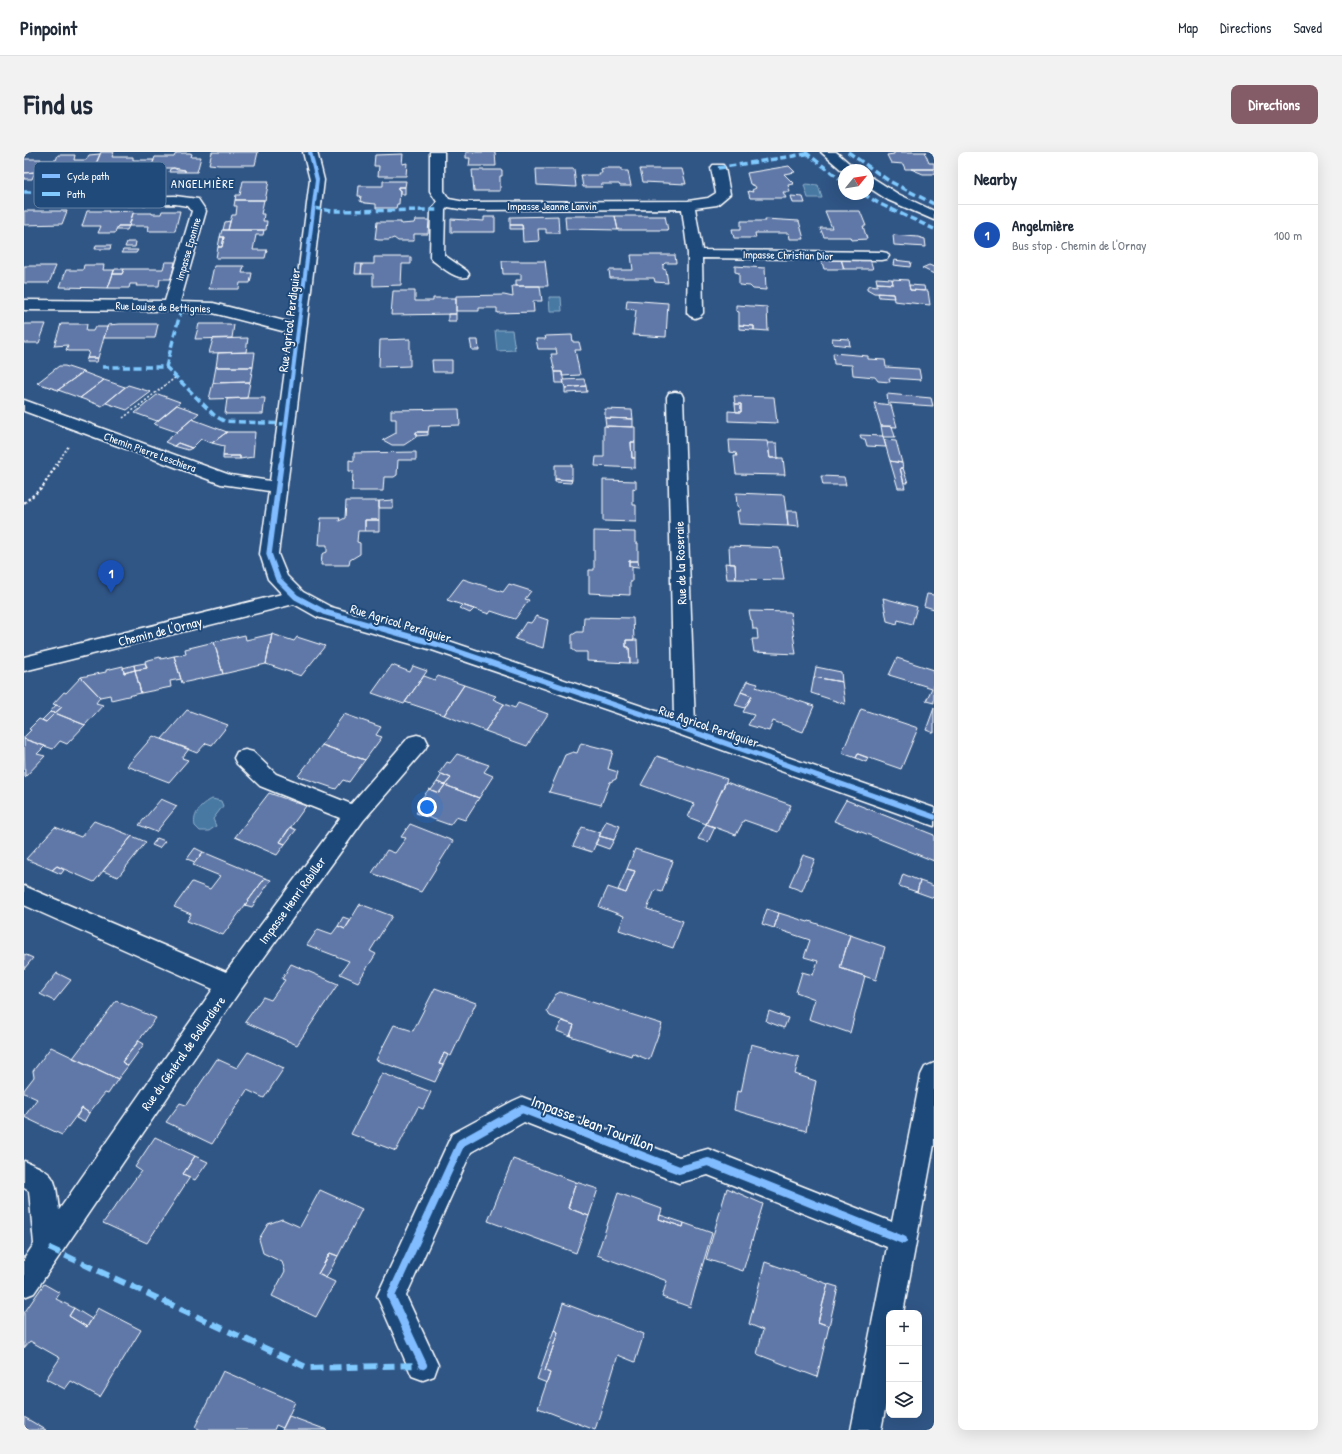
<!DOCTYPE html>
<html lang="en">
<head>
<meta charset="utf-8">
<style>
  body { margin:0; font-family:"Patrick Hand",sans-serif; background:#f2f2f3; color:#1f2937 }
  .controls { position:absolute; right:12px; bottom:12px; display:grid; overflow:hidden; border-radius:8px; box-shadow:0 4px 16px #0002 }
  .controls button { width:36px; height:36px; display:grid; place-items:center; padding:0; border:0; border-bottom:1px solid #e0e1e3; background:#fff; color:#1f2937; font:20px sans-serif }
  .compass { position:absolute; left:814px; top:12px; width:36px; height:36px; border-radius:50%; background:#fff; box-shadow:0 4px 16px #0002; rotate:60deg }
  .you { position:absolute; left:403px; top:655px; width:14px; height:14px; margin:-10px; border:3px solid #fff; border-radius:50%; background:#1a73e8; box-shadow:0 0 0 6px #1a73e833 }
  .badge { display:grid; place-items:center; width:26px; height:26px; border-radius:50%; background:#845c67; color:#fff; font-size:13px; font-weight:700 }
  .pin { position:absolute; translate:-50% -33px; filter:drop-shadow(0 1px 2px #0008) }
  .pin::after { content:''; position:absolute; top:21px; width:14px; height:12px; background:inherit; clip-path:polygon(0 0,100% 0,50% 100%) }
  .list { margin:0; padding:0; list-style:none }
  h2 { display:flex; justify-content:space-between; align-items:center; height:52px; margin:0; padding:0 16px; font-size:17px }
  h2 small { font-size:13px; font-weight:400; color:#747a83 }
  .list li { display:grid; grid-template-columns:26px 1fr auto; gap:12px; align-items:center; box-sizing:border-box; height:60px; padding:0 16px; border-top:1px solid #e0e1e3 }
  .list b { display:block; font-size:15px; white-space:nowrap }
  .list p { margin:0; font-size:13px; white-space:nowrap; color:#747a83 }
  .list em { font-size:13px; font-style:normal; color:#747a83 }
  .icon { flex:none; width:22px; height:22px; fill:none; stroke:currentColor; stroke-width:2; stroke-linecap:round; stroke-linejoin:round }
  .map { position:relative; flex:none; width:910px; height:1278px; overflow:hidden; border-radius:8px }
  header { display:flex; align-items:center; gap:24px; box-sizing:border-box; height:56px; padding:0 20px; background:#fff; border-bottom:1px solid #e0e1e3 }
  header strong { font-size:19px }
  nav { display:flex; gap:22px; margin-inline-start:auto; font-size:14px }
  .intro { display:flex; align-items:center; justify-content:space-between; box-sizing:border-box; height:96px; padding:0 24px }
  h1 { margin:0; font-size:28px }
  .button { padding:10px 18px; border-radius:8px; background:#845c67; color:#fff; font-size:14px; font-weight:700 }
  main { display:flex; gap:24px; padding:0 24px }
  aside { flex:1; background:#fff; border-radius:8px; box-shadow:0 4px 16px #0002 }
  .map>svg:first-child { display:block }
  .water { fill:#4679a3; stroke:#90afc8 }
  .building { fill:#5f78a7; stroke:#fff }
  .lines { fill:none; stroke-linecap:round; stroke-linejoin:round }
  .minor-casing { stroke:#fff; stroke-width:3 }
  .path-far1 { stroke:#fff; stroke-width:1.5; stroke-dasharray:2 2; stroke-linecap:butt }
  .path { stroke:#fff; stroke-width:2.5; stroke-dasharray:2.5 2.5; stroke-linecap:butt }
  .minor { fill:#1f4a7a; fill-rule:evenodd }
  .quiet-far1 { stroke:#80caff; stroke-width:3.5; stroke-dasharray:7 3.5; stroke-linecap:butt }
  .quiet { stroke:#80caff; stroke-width:6; stroke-dasharray:12 6; stroke-linecap:butt }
  .cycleway-far2-casing { stroke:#1f4a7a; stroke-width:5.5 }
  .cycleway-far1-casing { stroke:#1f4a7a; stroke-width:8 }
  .cycleway-casing { stroke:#1f4a7a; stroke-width:10 }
  .cycleway-far2 { stroke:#80bcff; stroke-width:4 }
  .cycleway-far1 { stroke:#80bcff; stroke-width:5.5 }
  .cycleway { stroke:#80bcff; stroke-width:8 }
  .labels { text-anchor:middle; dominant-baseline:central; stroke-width:4; stroke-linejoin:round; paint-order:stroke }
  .far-street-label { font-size:11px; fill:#fff; stroke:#1f4a7a }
  .far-neighbourhood-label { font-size:12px; letter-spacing:1px; fill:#fff; stroke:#1f4a7a }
  .street-label { font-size:13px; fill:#fff; stroke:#1f4a7a }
  .near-street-label { font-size:16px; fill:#fff; stroke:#1f4a7a }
  .key { fill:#1f4a7a; stroke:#6280a2; stroke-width:1 }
  .key-label { font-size:11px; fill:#fff }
</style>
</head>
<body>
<header>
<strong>Pinpoint</strong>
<nav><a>Map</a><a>Directions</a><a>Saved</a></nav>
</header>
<div class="intro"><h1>Find us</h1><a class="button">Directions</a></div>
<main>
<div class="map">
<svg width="910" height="1278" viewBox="0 0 910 1278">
  <rect width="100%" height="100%" fill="#305686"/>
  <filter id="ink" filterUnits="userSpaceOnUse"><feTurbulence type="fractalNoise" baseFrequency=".025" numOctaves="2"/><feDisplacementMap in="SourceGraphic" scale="8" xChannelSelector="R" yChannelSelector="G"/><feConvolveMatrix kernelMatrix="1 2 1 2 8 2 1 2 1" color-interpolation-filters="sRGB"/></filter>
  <g filter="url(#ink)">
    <path class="water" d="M782 32 794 33 798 46H784L780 33Z
      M525 145H537L538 159H526Z
      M471 178H488L491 198 473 199Z
      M188 647 197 649 199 654 189 667 192 674 185 679H176L171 674C168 662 178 652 188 647Z"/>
    <path class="building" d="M77 0H90L88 5H109V8H130L126 20H69Z
      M188 0H234L231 13H195L185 12Z
      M442 0H471L472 14H445L446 6H442Z
      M870 0H903L901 1 905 11H910V17H881L879 12 867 11 863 3 870 2Z
      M152 1H166L168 2 167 5H177L173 20H161V18L150 16H127L131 5H150Z
      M76 2 69 18H59L58 20 12 19 17 8H32L34 3H51L50 8H62L65 3Z
      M379 2 378 12 383 11 382 24H354L355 14H350L351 3Z
      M0 7H17L11 20 0 21Z
      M765 14 771 20 760 22 770 32 764 33 766 40H759L762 46H726L724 39 729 40 728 38 732 36 731 34 726 32 723 21Z
      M150 16 153 18H161V20H145L146 17Z
      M580 16H597V19H604L607 34H596L595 32H577L578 35H559L557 23H576L575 21H578L577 17Z
      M512 17H550L552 35 513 33Z
      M616 17H658L662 32 619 30Z
      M887 17H910V22H899Z
      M448 18H478V24H476V39H450Z
      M11 20 8 27H0V21Z
      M219 29H245L241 48H211L212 43H216Z
      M359 29H382L381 35H374V38H376L375 52H373L372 56H352V52L341 51 336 49 337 44H334L335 34H359Z
      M374 35H381V42H376V38H374Z
      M767 44 779 45 781 51H769Z
      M211 48H240L237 62H240L239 69H243L242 78H204L208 63H212L213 54H210Z
      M0 59H43L38 72 0 73Z
      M63 59H85L84 60 110 59 105 74H94L91 81H74L77 74H58Z
      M138 59H156L151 79H124L125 74H105L109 61H128V62H137Z
      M801 59H836L842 74H839L843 87 827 88 826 85H800L796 76H808Z
      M534 64 535 81H522V77H514L515 89 499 90 498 73H486V65Z
      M541 64H591L594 78 542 77Z
      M591 64H641L644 78H594Z
      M460 65H471V80H427V67L460 69Z
      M741 67 775 69 780 87H766L765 81H731L732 86H710L708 77H717V69H742Z
      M391 68H405L404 82H390V89H374L370 86 365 88H354L351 87 353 70H377V72L390 71Z
      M206 69 204 78H199L201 70Z
      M486 73H498L499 77H486Z
      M94 74H105L103 78H92Z
      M198 78H240L239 83H232L229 98H243L241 106H192L194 95H198L200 85H196Z
      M869 83 894 85 901 87 902 95 870 93Z
      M196 85H200L198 95H194Z
      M103 90H112L111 95H101Z
      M72 93H87L86 97H71Z
      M99 98H114L112 101H97Z
      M607 103H651L652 111H641L639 113V117L642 118 644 131 631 130 630 126H586L585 118H609Z
      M350 105H387V112H378L377 133 349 134V122H337L338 112H350Z
      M797 107H817L820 117H800Z
      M817 107H846L849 117H820Z
      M870 108 887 110 886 115 869 113Z
      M478 109H521L524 134H492V128H497V122H479Z
      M141 110H151L147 127H136L135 134H112L113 132H106L105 136H84L89 122H98L100 117H139Z
      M332 112H338L337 122H331Z
      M60 113H80L79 118H90L84 136 36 135 42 118H59Z
      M905 113 910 115V122L898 116Z
      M0 114H32L25 131H0Z
      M190 114H220L218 121H228L226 131H216L215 137H185Z
      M711 114 741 116 742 138 729 137 726 134 715 133V121L711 120Z
      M91 117H100L98 122H89Z
      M852 126 868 127 869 132 853 131Z
      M868 127 884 128 886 138 904 139 906 153 870 149 869 142 850 141 843 137V135L847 133 853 134V131L869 132Z
      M885 133 900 134 901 139 886 138Z
      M488 134H516L518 149H509L510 160 473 161V156H455V159H432V144L480 143 489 145Z
      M369 139H391V149H409V146H432V162L367 163Z
      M854 141 869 142 870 146 855 145Z
      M603 148 644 151 642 185 609 183 612 158 602 157Z
      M712 153 743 155 744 179 730 178V174L715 173V160L712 159Z
      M424 162H432V169H424Z
      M0 172H22L15 191H0Z
      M37 172H63L62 179H69L71 175H83L74 206H63L65 200 64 199H45L42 198 44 193 30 194Z
      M96 172H134L131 186H80L84 173Z
      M175 172H205L210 173 208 186 171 187Z
      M715 173 730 174V178L715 177Z
      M548 183 549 190H555L557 198H551L556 223 538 224V220H531L527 202H533L532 197H514L512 187H522L521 184Z
      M224 186 222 200 185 201 189 187Z
      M808 186 825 187 826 194 809 192Z
      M386 187V214L355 215 356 188Z
      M446 188H454L455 198H448Z
      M231 200 229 215H192L194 201Z
      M809 201 844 204V207L861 208 862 215 895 217 897 228 865 226 866 230 854 229 851 225 829 223 828 213 810 212Z
      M63 206H74L73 210H62Z
      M408 208H428V220H409Z
      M35 214H41L59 220 34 238 13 231Z
      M192 215H229L226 230 189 231Z
      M59 220 80 228 56 246 34 238Z
      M531 220H538L540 231H532Z
      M560 227 562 234 541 236 539 228Z
      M80 228 101 235 78 254 56 246Z
      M226 230 223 246 185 247 189 231Z
      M104 233 127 240 103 258 82 251Z
      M562 234 563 240 541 241V236Z
      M134 242 156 250 133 269 111 261Z
      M863 242 907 246 909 254 864 251Z
      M710 244 750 245 753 271 704 269V259L717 260V252H711Z
      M223 246H241L239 262H201L203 247Z
      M850 251 867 253 873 275 857 274Z
      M711 252H717V260H712Z
      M153 253 175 261 153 280 130 272Z
      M435 257 436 273 405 274 404 280H392V285L380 293H368L359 288 372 281V267H367V258Z
      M581 257 608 258 609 267 581 266Z
      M581 266 609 267V275L582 274Z
      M168 267 203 280 188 291 177 287 168 296 154 291 150 294 141 290Z
      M580 274 611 275V290H607L608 306H611V316L571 314 572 305H580Z
      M857 274H868L871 285H859Z
      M203 280H231L229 305 216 307V304H199L200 294 188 291Z
      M392 280H404V283L392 284Z
      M836 283 859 284 862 295 843 294 841 287H837Z
      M705 288 743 289 746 306H759L761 323 712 322 710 304H713L712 301 706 300Z
      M860 288 872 289 878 311 866 309Z
      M607 290H611V306H608Z
      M154 291 168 296 164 298 150 294Z
      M744 291H753L754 306H746Z
      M392 300V308H374L373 323 370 325H360L359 339H328L329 319H325V308L330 309V301Z
      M199 304H216V307H199Z
      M866 309 878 311 879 316H876L881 336H874Z
      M531 313H548V328L531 327Z
      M876 316H879L884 331H880Z
      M797 324 820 325 822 333H799Z
      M531 327 548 328 547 331 531 330Z
      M579 328 612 329V337L609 336V353H612V370L579 369Z
      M712 341 760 343 764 374 715 372 713 359H716L715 355 713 354Z
      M369 348V356H355V349Z
      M322 349H355V368H341V379H334L333 390 336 391V402L326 408 325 413H297L298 402 303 400V393H295L297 366H316L315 369 321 366Z
      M763 359H773L775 375 764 374Z
      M341 368H355V379H341Z
      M570 379 611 380V391H614V409H605V414H608V430H606V443L565 441V418H570Z
      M705 394 755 396 760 428 712 427 711 412H706Z
      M605 409H614L615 415 605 414Z
      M701 411 711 412 712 427H703Z
      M439 427 479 440 485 432 507 439 501 447 505 448 491 467 467 459 465 462 423 448Z
      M903 442 910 443V457L900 454Z
      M859 446 893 455 888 472 874 468 873 472 863 469Z
      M438 453 450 457 446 461 435 456Z
      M725 459 766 460 772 502 730 500 728 487H734L733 477H729L728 468H727Z
      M512 464 524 468 519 496 491 487 502 470 507 471Z
      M560 465 609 466 610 488H602V495H605L606 511 563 509V500H552L548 497V483L553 480H559Z
      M248 482 270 489 273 485 301 494 277 524 242 512Z
      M248 482 242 512 199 522 190 490 221 483 222 488Z
      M602 488H613L614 511H606L605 495H602Z
      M190 490 199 522 158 531 150 504 162 502 161 497Z
      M150 504 157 527 146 529 147 535 117 541 111 518 123 516 121 509 136 505 137 507Z
      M873 506 910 518V551L902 549 908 536 865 523Z
      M121 511 123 516 111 518 110 513Z
      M110 513 111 518 100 521 99 516Z
      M368 513 386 520 389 514 403 519 380 552 348 541Z
      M99 514 100 521 111 518 117 541 87 548 86 543 76 545 57 525 82 520V518Z
      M792 515 817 520 818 530 790 525Z
      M400 524 411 528 414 524 440 533 420 563 381 550Z
      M57 525 76 545 72 551 79 553 61 573 31 561 38 555 29 552 40 540 42 541Z
      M790 525 818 530 821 552 787 541Z
      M723 529 734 532 732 535 790 554 779 580 749 569 745 579 724 573 730 563 719 560 728 544 717 540Z
      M440 533 472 544 469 547 480 552 461 579 420 563Z
      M717 540 728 544 721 556 711 553Z
      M494 551 524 562 503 594 461 579 480 552 491 556Z
      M32 553 38 555 31 561 26 560Z
      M910 556V581L902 578Z
      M837 557 894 576 877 617 834 602 832 606 818 601Z
      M163 558 204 573 188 593 182 591 173 601 138 587Z
      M26 560 31 561 22 570 18 568Z
      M31 561 61 573 43 592 36 589 29 597 0 587V585L7 578 5 577 15 567 22 570Z
      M320 562 357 575 352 583 358 585 341 608 298 593Z
      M129 584 165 597 158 606 164 608 145 630 103 614Z
      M0 587 21 594 13 602 21 604 1 625Z
      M557 591 589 599 584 617 594 620 592 627 586 630 577 653 525 640 541 603 549 600 553 601Z
      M298 593 341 608 325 630 319 628 312 637 274 624Z
      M433 602 465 613 460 620 469 624 455 646 421 633 427 626 415 621 423 610 426 611Z
      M834 602 844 606 842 610 832 606Z
      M633 604 703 627 682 672 664 665 670 652 617 633Z
      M418 622 427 626 421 633 413 630Z
      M413 630 421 633 415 641 407 638Z
      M702 630 767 653 754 680 720 668 712 683 682 672Z
      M421 633 455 646 441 668 432 665 426 673 392 661 399 652 395 650 405 637 415 641Z
      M245 641 282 654 256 690 261 692 253 703 211 685Z
      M137 647 153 654 132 680 115 673Z
      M822 648 910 683V709L810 669Z
      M70 669 108 684 70 730 33 714 28 718 2 707 31 675 57 685Z
      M582 669 596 674 590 688 575 684Z
      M386 672 429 689 397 740 348 721 363 698 371 701 382 686 377 685Z
      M682 672 691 675 684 690 674 687Z
      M266 675 272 678 261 692 256 690Z
      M558 675 577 681 568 700 549 694Z
      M108 684 122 690 94 725 79 719Z
      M575 684 590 688 585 697 571 692Z
      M133 686 141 689 135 696 128 693Z
      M171 696 179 700 171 710 163 707Z
      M611 697 649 709 638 740 631 738 623 757 659 769 649 796 595 778 600 764 575 755 584 735 602 741 611 719 603 717Z
      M179 700 241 726 199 783 163 769 167 762 150 755 168 730 186 737 196 724 169 713Z
      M779 703 791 707 778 739 765 734Z
      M33 714 40 718 37 722 28 718Z
      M603 717 611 719 602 741 594 738Z
      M879 722 896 729 893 740 875 734Z
      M241 726 247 728 228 755 221 753Z
      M896 729 910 734V746L893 740Z
      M336 752 368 764 346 799 352 802 334 830 316 822 325 809 283 793 294 777 308 782 314 774 321 777Z
      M743 757 755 761 750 776 738 772Z
      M755 761 784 770 785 769 826 783 816 816 841 824 826 881 785 867 791 847 772 840 778 820 789 823 794 809 780 805 786 788 750 776Z
      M319 765 327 768 321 777 314 774Z
      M826 783 861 795 852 828 816 816Z
      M0 802 9 806 0 817Z
      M267 812 314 832 273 893 221 870 239 845 247 848 261 828 258 827Z
      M33 821 47 828 30 849 16 842Z
      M411 836 452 851 427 904 420 901 415 912 419 913 411 930 352 908 370 873 389 879Z
      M536 840 638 872 625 908 608 901 607 904 546 884 550 873 526 864 523 859 531 843Z
      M92 849 132 866 98 910 104 914 94 927 49 906Z
      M745 859 764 866 760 876 742 869Z
      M538 869 550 873 546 884 533 879Z
      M115 889 120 892 104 914 98 910Z
      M727 892 775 905 771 922 792 929 782 979 710 958 713 939 717 940Z
      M27 895 94 927 84 942 81 941 65 961 58 956 38 983 0 965 13 947 0 941V938L10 925 9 919Z
      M224 900 260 916 240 946 223 938 188 992 142 970 156 951 162 953 193 907 213 916Z
      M420 901 424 903 419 913 415 912Z
      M358 921 407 940 399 957 394 955 372 999 327 982Z
      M58 956 65 961 60 970 52 966Z
      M131 985 171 1004 159 1022 166 1025 123 1091 79 1071 117 1019 111 1015Z
      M171 1004 184 1010 171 1028 159 1022Z
      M489 1007 552 1030 544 1056 565 1064 552 1101 464 1069Z
      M552 1030 574 1037 565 1064 544 1056Z
      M703 1036 739 1052 719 1119 682 1107Z
      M296 1038 338 1057 314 1104 306 1101 294 1122 311 1130 292 1165 248 1144 261 1119 258 1110 239 1101 235 1087 244 1072 258 1067 276 1075Z
      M594 1041 638 1057 635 1067 659 1075 660 1071 688 1081 666 1155 638 1145 643 1129 573 1103Z
      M636 1063 660 1071 659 1075 635 1067Z
      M306 1101 314 1104 302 1126 294 1122Z
      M741 1110 804 1132 794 1170 805 1174 793 1225 733 1202 739 1178 725 1172Z
      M20 1132 36 1141 32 1147 50 1156 45 1164 63 1175 74 1156 117 1178 76 1245 47 1229 41 1237 22 1227 36 1206 6 1189 0 1196V1161Z
      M804 1132 814 1135 805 1174 794 1170Z
      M539 1151 620 1182 611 1210 594 1203 571 1278 514 1256 526 1221 521 1219 534 1180 530 1178Z
      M50 1156 68 1167 63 1175 45 1164Z
      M530 1178 534 1180 521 1219 526 1221 523 1231 513 1227Z
      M199 1219 271 1250 259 1276 252 1273 250 1278H177L171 1275Z
      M265 1264 303 1278H258Z
      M0 1265 22 1278H0Z"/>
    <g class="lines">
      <defs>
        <path id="minor" d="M279 0H293L300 28 271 272 254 402 263 424 279 440 307 455 419 487 650 565 643 245 645 241 651 240 657 241 659 245 671 573 910 656V674L654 582 405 497 293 465 270 452 0 519V505L258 442 244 427 236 402 245 339 197 332 0 259V248L206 323 246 329 266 181 189 161 147 159 0 158V148L141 149 168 59 164 54 151 52 104 53 61 42 59 39 61 36 66 35 104 45 151 44 174 47 182 59 156 150 189 151 268 171 286 28Z
          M406 0H420V39L425 47 441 50 664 49 684 46 692 41 687 16 689 13H699L701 16 706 42 693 53 671 56 678 98 858 100 863 101 865 104 863 107 858 108 678 106 679 161 676 164 671 166 666 164 663 161 664 102 658 57 441 58 424 55 421 58 420 103 443 119 445 122 443 125C431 128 418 115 408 108L406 105 407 58 413 50 406 39Z
          M797 0H812L833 18H820V20Z
          M844 25 849 26 874 42 910 59V68L864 48 844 35Z
          M393 583 401 585 404 591 401 597 339 669 215 840 10 1141 0 1145V1107L10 1092 5 1039 0 1036V1009C33 1022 31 1025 35 1058L189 837 0 753V734L202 820 316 666 236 634 213 612 210 606 213 600 221 598 229 600 252 622 327 652 385 585Z
          M910 911V993L879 1161H865V1237L857 1278H827L863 1095 684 1023 655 1031 500 970 447 1000 382 1144 414 1213 410 1224 399 1228 388 1224 353 1144 428 982 489 949 498 945 655 1005 684 997 868 1070 897 923 901 915Z"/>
      </defs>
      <use href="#minor" class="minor-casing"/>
      <path class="path-far1" d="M99 266 152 225
        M32 313 45 293"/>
      <path class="path" d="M0 351 18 336 33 312"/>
      <use href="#minor" class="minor"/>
      <path class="quiet-far1" d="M781 0 820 30
        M824 0 865 29 910 52
        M694 16 782 2
        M0 40 66 39
        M839 42 856 52 910 77
        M290 56 308 59 414 58
        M78 215H142L190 263 200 269 263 272
        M142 215 158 154"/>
      <path class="quiet" d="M25 1096 284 1216 399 1213"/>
      <defs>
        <path id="cycleway-far2" d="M257 313 293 28 286 0"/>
        <path id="cycleway-far1" d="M257 312 245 402 254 427 272 445 300 460 412 492 661 577 910 665"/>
        <path id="cycleway" d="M399 1213 367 1144 437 991 498 957 655 1018 684 1010 879 1088"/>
      </defs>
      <use href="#cycleway-far2" class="cycleway-far2-casing"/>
      <use href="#cycleway-far1" class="cycleway-far1-casing"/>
      <use href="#cycleway" class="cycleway-casing"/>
      <use href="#cycleway-far2" class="cycleway-far2"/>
      <use href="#cycleway-far1" class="cycleway-far1"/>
      <use href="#cycleway" class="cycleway"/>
    </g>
  </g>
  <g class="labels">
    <g class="far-street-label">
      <text x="528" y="54">Impasse Jeanne Lanvin</text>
      <text transform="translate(164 97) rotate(-74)">Impasse Eponine</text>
      <text transform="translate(764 103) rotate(1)">Impasse Christian Dior</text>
      <text transform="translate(139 155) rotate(2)">Rue Louise de Bettignies</text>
      <text transform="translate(126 300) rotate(20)">Chemin Pierre Leschiera</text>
    </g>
    <g class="far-neighbourhood-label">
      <text x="179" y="31">ANGELMIÈRE</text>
    </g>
    <g class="street-label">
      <text transform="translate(265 168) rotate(-83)">Rue Agricol Perdiguier</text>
      <text transform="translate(656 411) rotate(-92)">Rue de la Roseraie</text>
      <text transform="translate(377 471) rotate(17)">Rue Agricol Perdiguier</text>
      <text transform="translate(136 479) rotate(-14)">Chemin de l'Ornay</text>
      <text transform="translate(685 574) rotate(19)">Rue Agricol Perdiguier</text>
      <text transform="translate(268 748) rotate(-54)">Impasse Henri Rabiller</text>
      <text transform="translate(159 901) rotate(-55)">Rue du Général de Bollardiere</text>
    </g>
    <g class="near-street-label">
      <text transform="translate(569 971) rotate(21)">Impasse Jean Tourillon</text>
    </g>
  </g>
  <rect x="10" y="10" width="132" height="46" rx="6" class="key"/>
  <rect x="18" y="22" width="18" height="4" fill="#80bcff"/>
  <rect x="18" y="40" width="18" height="4" fill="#80caff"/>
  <g class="key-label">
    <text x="43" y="28">Cycle path</text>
    <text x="43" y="46">Path</text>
  </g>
</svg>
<div class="controls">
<button>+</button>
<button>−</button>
<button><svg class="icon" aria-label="layers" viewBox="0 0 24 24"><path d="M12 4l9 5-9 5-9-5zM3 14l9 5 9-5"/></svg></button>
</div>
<svg class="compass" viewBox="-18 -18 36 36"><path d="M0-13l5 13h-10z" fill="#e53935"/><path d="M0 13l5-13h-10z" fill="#747a83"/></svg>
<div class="you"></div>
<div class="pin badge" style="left:87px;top:441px;background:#1a4fb4">1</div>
</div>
<aside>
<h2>Nearby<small></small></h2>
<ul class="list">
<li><span class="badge" style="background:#1a4fb4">1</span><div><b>Angelmière</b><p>Bus stop · Chemin de l'Ornay</p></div><em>100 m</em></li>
</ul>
</aside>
</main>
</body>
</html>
